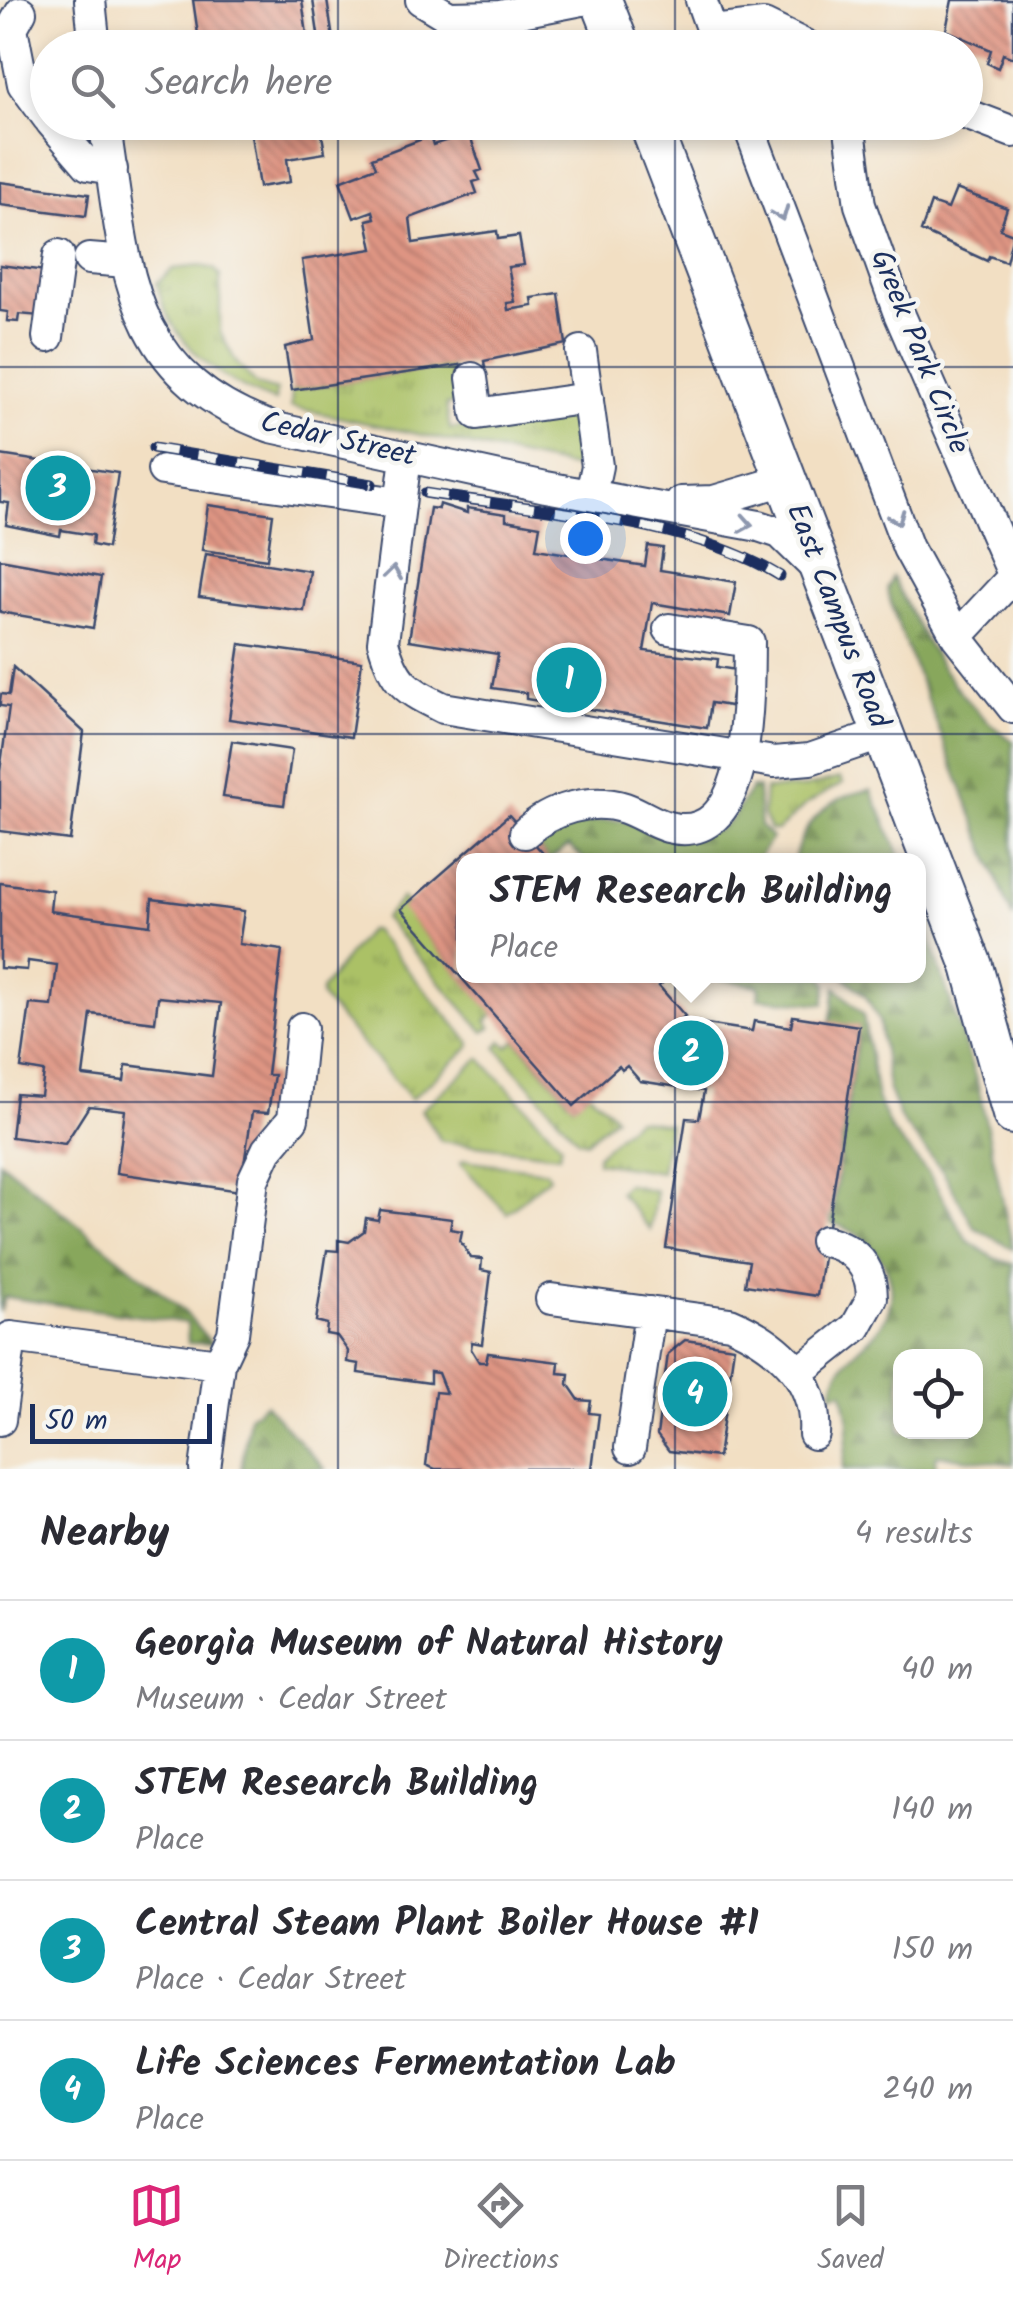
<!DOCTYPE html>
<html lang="en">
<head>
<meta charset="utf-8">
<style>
  body { margin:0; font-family:Kalam,sans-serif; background:#f2f2f3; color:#2b2b33 }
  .controls { position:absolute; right:30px; bottom:30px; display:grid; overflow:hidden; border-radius:20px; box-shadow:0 5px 15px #0003 }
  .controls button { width:90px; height:90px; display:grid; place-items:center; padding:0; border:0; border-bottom:2px solid #e1e1e2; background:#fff; color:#2b2b33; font:50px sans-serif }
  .scale { position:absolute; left:30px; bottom:25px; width:182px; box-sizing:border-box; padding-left:10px; border:5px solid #1b2f5e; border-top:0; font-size:28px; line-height:35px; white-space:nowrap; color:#1b2f5e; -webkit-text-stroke:8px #f6f6f2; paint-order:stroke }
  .you { position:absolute; left:585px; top:538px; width:35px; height:35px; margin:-25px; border:8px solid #fff; border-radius:50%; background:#1a73e8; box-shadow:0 0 0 15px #1a73e833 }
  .badge { display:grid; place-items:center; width:65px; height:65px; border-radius:50%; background:#db2777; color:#fff; font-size:32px; font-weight:700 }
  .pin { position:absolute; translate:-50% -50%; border:5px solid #fff; box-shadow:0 2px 10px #0006 }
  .popup { position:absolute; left:456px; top:853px; width:470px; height:130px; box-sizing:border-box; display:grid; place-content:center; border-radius:20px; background:#fff; filter:drop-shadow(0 2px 8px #0005); font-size:32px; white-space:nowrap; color:#7c7c81 }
  .popup b { font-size:38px; color:#2b2b33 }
  .popup::after { content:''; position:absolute; left:50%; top:100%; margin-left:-20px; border:20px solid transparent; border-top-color:#fff }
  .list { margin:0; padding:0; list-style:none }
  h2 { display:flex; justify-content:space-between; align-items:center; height:130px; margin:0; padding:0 40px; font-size:42px }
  h2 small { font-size:32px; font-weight:400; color:#7c7c81 }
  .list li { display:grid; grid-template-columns:65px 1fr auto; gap:30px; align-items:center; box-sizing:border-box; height:140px; padding:0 40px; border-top:2px solid #e1e1e2 }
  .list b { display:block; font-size:38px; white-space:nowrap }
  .list p { margin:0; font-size:32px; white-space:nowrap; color:#7c7c81 }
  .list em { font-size:32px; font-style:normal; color:#7c7c81 }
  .icon { flex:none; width:55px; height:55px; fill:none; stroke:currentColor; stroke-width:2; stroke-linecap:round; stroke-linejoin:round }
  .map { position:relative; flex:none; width:1013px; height:1469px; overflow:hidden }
  .search { position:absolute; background:#fff; box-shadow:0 5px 15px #0003; left:30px; right:30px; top:30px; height:110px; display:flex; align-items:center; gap:25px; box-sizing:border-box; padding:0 35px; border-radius:55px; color:#7c7c81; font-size:38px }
  .sheet { height:690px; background:#fff }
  nav { display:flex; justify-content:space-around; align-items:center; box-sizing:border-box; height:140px; border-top:2px solid #e1e1e2; background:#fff; font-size:28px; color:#7c7c81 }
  nav a { display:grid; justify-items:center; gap:5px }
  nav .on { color:#db2777 }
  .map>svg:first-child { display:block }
  .grass { fill:url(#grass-tufts); stroke:#637862; stroke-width:2.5 }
  .forest { fill:url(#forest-firs); stroke:#526b5c; stroke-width:2.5; fill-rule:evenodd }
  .building { fill:url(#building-back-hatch); fill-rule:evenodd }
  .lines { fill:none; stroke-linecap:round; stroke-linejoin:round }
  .minor-casing { stroke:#3b496d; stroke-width:34 }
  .major-casing { stroke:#3b496d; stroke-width:44 }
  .minor { stroke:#fff; stroke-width:30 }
  .major { stroke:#fff; stroke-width:40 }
  .rail-casing { stroke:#1b2f5e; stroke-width:11 }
  .rail { stroke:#f6f6f2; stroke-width:8; stroke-dasharray:22; stroke-linecap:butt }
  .oneway { stroke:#8d97ae }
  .grid { fill:none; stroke:#1b2f5e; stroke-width:2.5; stroke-opacity:0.55 }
  .labels { text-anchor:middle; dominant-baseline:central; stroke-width:9; stroke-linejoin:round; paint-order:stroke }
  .street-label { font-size:30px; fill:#1b2f5e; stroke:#f6f6f2 }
</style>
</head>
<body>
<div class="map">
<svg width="1013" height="1469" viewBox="0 0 1013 1469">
  <defs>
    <pattern id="grass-tufts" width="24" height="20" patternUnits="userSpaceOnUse" patternTransform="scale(2.5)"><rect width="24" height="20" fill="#abc166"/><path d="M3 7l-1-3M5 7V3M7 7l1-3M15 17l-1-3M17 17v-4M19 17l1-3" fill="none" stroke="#8a9d57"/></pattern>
    <pattern id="forest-firs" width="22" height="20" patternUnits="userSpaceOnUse" patternTransform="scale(2.5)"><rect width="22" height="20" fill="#88a75b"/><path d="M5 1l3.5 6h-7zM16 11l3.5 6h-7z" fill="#6e884e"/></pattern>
    <pattern id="building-back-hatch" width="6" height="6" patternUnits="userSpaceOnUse" patternTransform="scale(2.5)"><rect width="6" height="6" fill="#df9583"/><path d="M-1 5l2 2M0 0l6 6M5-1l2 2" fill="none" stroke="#b47a6e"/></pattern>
  </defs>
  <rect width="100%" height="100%" fill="#f6f6f2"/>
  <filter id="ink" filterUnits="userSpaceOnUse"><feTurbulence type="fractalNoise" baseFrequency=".01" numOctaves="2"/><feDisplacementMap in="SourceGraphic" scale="20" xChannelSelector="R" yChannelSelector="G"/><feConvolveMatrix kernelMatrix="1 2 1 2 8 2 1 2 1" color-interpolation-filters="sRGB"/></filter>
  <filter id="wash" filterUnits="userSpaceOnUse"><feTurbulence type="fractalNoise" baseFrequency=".0048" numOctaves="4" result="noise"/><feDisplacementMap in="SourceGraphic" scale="40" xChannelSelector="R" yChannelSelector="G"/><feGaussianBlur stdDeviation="2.25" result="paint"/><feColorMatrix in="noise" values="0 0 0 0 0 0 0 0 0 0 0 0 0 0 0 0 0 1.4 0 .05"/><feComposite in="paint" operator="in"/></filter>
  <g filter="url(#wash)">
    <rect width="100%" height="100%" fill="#f2dfc3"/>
    <path class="grass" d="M200 266 214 269 220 276V332L236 362 257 385 276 391 275 401C223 384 167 341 157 283L173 269Z
      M450 366 456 403 446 405 450 429 578 414 584 461 576 468 291 407 292 390Z
      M840 778 843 783 807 804 777 831 770 830 763 815 765 789 803 788Z
      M402 898 407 904 402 908 494 1014 486 1021 491 1027 484 1032 384 918Z
      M368 930H373L470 1042V1047L411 1099 321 997V990Z
      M516 1040 573 1105 589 1092 615 1116 586 1142 578 1140 497 1048 502 1041 508 1047Z
      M480 1058 561 1144 559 1155 441 1141 421 1110Z
      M636 1119 669 1124 661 1172 597 1162V1155Z
      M465 1160 546 1171 549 1177 507 1213 460 1163Z
      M626 1184 656 1191 650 1230 619 1192Z"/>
    <path class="forest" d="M892 577C924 639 953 701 1013 741V919L896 620 887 590Z
      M751 788H758L760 826 772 838 757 860H585L569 846 549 860 536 845C593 804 650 824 717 831L731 820Z
      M871 790 902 860H794C803 821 831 795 871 790Z
      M919 905 978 1085 1013 1249 974 1227 943 1172 901 1120 888 1088 879 1021 866 996 843 976H918Z
      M703 976H823L827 985 824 1004 758 998 759 986Z
      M836 987 863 1014 877 1098 891 1130 929 1174 967 1240 994 1258 1013 1264V1464L937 1455 935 1469H843L849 1422 843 1391 832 1394C836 1359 863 1351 881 1325 910 1281 874 1234 831 1223L859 1027 830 1022ZM900 1356H976V1432H900Z
      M0 1161 183 1310 212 1344 188 1343 187 1323 5 1297 0 1312Z
      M265 1404 325 1469H241L249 1416Z"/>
    <g id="blocks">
      <path class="building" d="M193 0H302L309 48H200Z
        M313 0H327L333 39 319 41Z
        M952 0H1013V58L1003 54 998 68 987 63 991 50 946 30Z
        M249 122H320L325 153 287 159 290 182 259 187Z
        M469 133 482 170 476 172 480 180 473 182 477 193 410 218 413 243 497 231 498 239 519 236 524 265 508 267 515 302 507 303 508 310 533 306 532 298 559 294 566 344 484 361 485 367 474 369 473 363 292 390 285 347 314 340 302 260 373 249 367 220 375 218 373 211 354 218 340 181 376 167 372 158 430 136 433 145Z
        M0 182 89 194 86 216 0 205Z
        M956 189 1007 208 1000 229 1013 234 1006 262 989 256 987 261 921 231 931 203 948 209Z
        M0 265 46 271 40 316 19 314 18 322 7 321 8 312 0 311Z
        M0 455 118 473 107 548 92 545 93 535 61 530 60 536 6 525 9 503 0 502Z
        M439 504 467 513V508L506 514V520L540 526 536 549 645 566 648 546 663 548 660 570 736 582 730 616 652 603 644 651 718 659 717 667 736 670 730 706 711 703 707 728 526 699V693L492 688 498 654 409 640 430 508 438 509Z
        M208 505 273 514 267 559 202 550Z
        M206 554 310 571 304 611 199 597Z
        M0 559 101 577 93 628 0 612Z
        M240 644 362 661 351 737 229 719Z
        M13 667 84 732 70 840 0 831V771L9 707 0 706V701L1 694 9 695Z
        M232 741 292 750 284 805 223 797Z
        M509 815 549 860H463V976H665L668 978 659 986 685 1016 680 1020 752 1031 754 1021 791 1027 793 1016 859 1026 817 1296 745 1285 749 1261 666 1248 686 1118 699 1119 704 1091 640 1081 627 1066 622 1070 619 1066 574 1106 401 909Z
        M0 883 52 890 50 911 150 925 152 899 244 911 239 944 282 950 267 1075H274L268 1113 252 1112 240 1191 117 1173 125 1110 89 1106 65 1144 11 1137 16 1094 41 1096 44 1072 21 1068 30 1004 52 1006 57 965 28 961 27 970 0 968ZM158 997 221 1003 212 1076 126 1065 124 1081 83 1076 91 1014 155 1022Z
        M380 1210 452 1219 450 1229 462 1231 460 1241 471 1258 482 1259 481 1270 491 1272 482 1344 472 1342 471 1349 479 1362H486L488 1353 559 1362 558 1373 569 1374 568 1384 579 1400 591 1401 589 1413 599 1414 592 1469H435L426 1465 435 1392 446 1393 438 1373 430 1372V1383L358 1373 359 1364 347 1362 348 1351 337 1336 326 1334 327 1324 316 1321 327 1250 338 1251V1240L349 1242 364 1231 366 1218 378 1220Z
        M685 1340 734 1347 718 1457 669 1451 657 1435 668 1354Z"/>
    </g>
  </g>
  <g filter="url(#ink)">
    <use href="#blocks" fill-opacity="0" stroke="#3b496d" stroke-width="2.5"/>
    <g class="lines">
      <defs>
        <path id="minor" d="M90 0 95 48
          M421 0 449 17 500 16 582 0
          M701 0 718 48
          M21 12 12 28 23 84 48 118
          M712 31 764 25 811 48
          M966 114 1013 132
          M51 122 88 165 112 169
          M104 122C127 258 119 372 271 427L546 487 759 526 780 533 814 566
          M747 122 908 548 957 637 1013 708
          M849 122 860 205 898 311 1013 574
          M89 259 126 262
          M48 337 59 255
          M581 351 597 466 591 494
          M472 378 477 414 588 398
          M406 457 383 642C395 684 405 689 443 708L774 762 810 759 883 734
          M163 470 400 503
          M681 502 714 501 785 480
          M957 637 1013 577
          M525 833C550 809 591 797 625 808 640 813 653 823 668 827 754 849 748 692 749 642L669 629
          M551 1299 730 1323C777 1343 818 1378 814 1434
          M219 1364 233 1334 253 1180 267 1150 293 1119 302 1028
          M798 1373 856 1327 872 1298C872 1267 855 1248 825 1241
          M0 1420 11 1337 219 1364 205 1469
          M630 1448 650 1312"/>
        <path id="major" d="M601 0 620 48
          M649 122 972 966 1013 1114"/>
      </defs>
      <use href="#minor" class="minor-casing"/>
      <use href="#major" class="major-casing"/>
      <use href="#minor" class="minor"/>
      <use href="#major" class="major"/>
      <defs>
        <path id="rail" d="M153 448 372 484
          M425 493C532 510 689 519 780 576"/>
      </defs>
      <use href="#rail" class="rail-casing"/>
      <use href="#rail" class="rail"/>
    </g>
    <defs><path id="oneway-chevron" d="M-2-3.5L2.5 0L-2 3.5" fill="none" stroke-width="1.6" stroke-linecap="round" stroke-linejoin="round" transform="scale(2.5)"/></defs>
    <g class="oneway">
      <use href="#oneway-chevron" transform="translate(781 214) rotate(69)"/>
      <use href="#oneway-chevron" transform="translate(897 518) rotate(69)"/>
      <use href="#oneway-chevron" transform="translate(746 524) rotate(10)"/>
      <use href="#oneway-chevron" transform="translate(393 573) rotate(-82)"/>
    </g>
  </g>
  <path class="grid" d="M338 0V48M675 0V48M338 122V1469M675 122V1469M0 367H1013M0 734H1013M0 1102H1013"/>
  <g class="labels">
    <g class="street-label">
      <text transform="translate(919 352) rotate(68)">Greek Park Circle</text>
      <text transform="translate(338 440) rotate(13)">Cedar Street</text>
      <text transform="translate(837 616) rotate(69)">East Campus Road</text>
    </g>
  </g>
</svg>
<div class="controls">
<button><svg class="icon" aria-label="locate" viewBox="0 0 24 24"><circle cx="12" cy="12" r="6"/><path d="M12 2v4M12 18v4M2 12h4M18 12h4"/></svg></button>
</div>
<div class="scale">50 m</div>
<div class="you"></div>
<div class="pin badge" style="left:569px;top:680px;background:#0f9aa8">1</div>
<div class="pin badge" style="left:691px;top:1053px;background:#0f9aa8">2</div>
<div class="popup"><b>STEM Research Building</b>Place</div>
<div class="pin badge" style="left:58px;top:488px;background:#0f9aa8">3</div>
<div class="pin badge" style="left:695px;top:1394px;background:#0f9aa8">4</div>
<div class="search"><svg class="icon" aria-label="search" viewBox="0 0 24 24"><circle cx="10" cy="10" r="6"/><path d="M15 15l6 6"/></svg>Search here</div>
</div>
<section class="sheet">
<h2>Nearby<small>4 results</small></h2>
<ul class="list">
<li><span class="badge" style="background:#0f9aa8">1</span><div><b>Georgia Museum of Natural History</b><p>Museum · Cedar Street</p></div><em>40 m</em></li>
<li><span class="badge" style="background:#0f9aa8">2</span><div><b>STEM Research Building</b><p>Place</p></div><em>140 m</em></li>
<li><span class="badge" style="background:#0f9aa8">3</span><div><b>Central Steam Plant Boiler House #1</b><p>Place · Cedar Street</p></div><em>150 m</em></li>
<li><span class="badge" style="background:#0f9aa8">4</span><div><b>Life Sciences Fermentation Lab</b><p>Place</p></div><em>240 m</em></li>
</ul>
</section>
<nav>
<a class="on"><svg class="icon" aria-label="map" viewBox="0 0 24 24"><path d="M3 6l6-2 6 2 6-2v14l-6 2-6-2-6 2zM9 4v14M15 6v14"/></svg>Map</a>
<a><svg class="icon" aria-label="directions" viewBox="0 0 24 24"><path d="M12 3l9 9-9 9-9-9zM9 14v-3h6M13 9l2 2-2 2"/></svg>Directions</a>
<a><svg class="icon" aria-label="saved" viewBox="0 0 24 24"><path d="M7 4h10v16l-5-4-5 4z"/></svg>Saved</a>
</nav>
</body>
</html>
